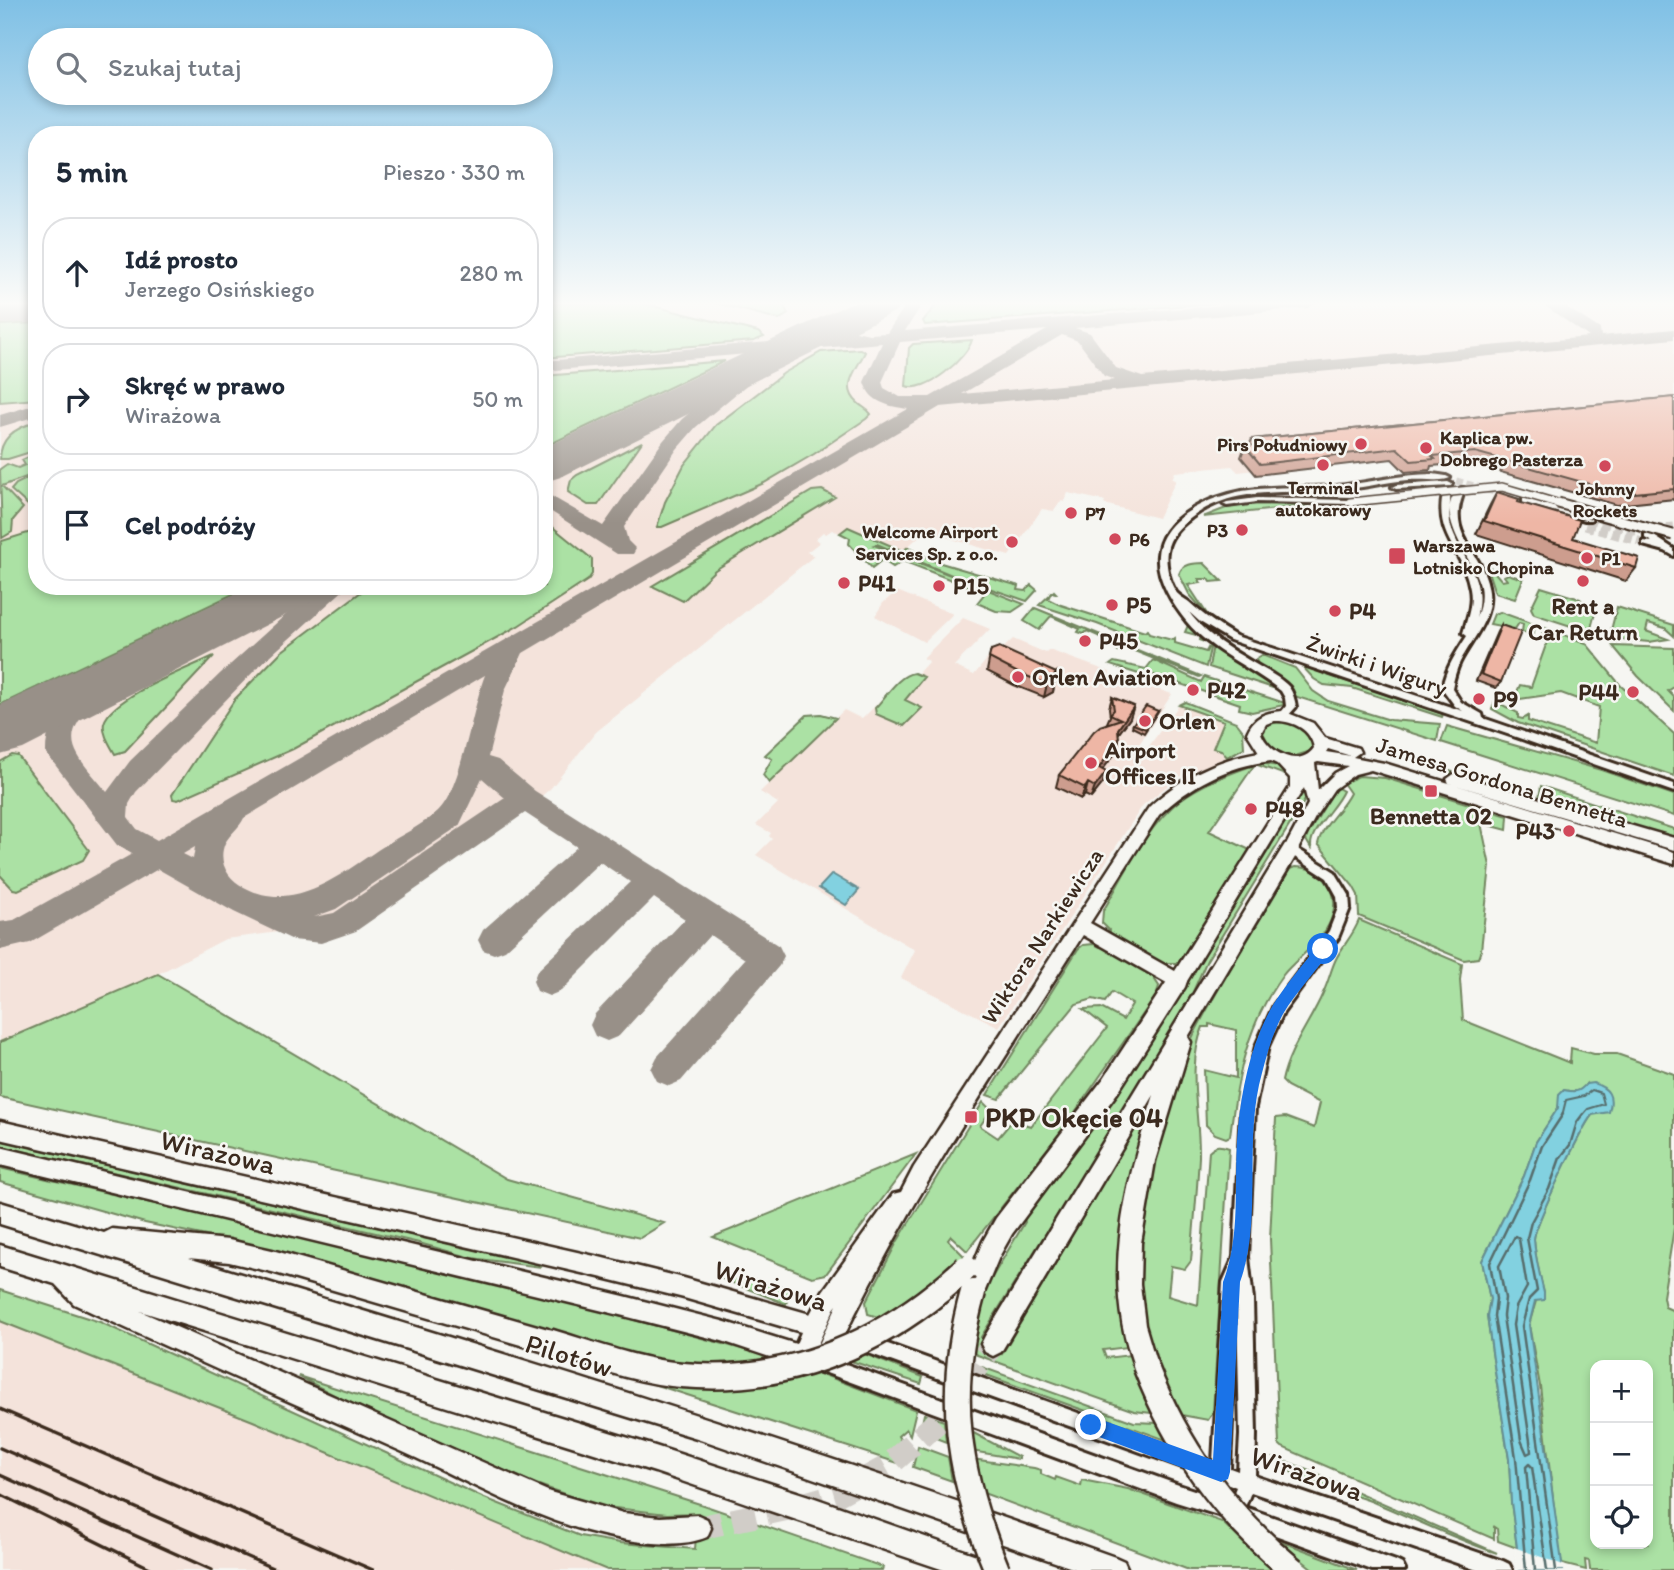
<!DOCTYPE html>
<html lang="pl">
<head>
<meta charset="utf-8">
<style>
  body { margin:0; font-family:Itim,sans-serif; background:#f2f2f3; color:#1f2937 }
  .controls { position:absolute; right:21px; bottom:21px; display:grid; overflow:hidden; border-radius:14px; box-shadow:0 4px 10px #0003 }
  .controls button { width:63px; height:63px; display:grid; place-items:center; padding:0; border:0; border-bottom:2px solid #e0e1e3; background:#fff; color:#1f2937; font:35px sans-serif }
  .stop { position:absolute; width:21px; height:21px; margin:-16px; border:5px solid #1a73e8; border-radius:50%; background:#fff }
  .stop.end { background:#1a73e8; border-color:#fff; box-shadow:0 2px 7px #0008 }
  .list { margin:0; padding:0; list-style:none }
  h2 { display:flex; justify-content:space-between; align-items:center; height:91px; margin:0; padding:0 28px; font-size:30px }
  h2 small { font-size:23px; font-weight:400; color:#747a83 }
  .list li { display:grid; grid-template-columns:46px 1fr auto; gap:21px; align-items:center; box-sizing:border-box; height:112px; margin:0 14px 14px; padding:0 14px; border:2px solid #e0e1e3; border-radius:28px }
  .list b { display:block; font-size:26px; white-space:nowrap }
  .list p { margin:0; font-size:23px; white-space:nowrap; color:#747a83 }
  .list em { font-size:23px; font-style:normal; color:#747a83 }
  .icon { flex:none; width:38px; height:38px; fill:none; stroke:currentColor; stroke-width:2; stroke-linecap:round; stroke-linejoin:round }
  .map { position:relative; flex:none; width:1674px; height:1570px; overflow:hidden }
  .search { position:absolute; background:#fff; box-shadow:0 4px 10px #0003; left:28px; top:28px; width:525px; height:77px; display:flex; align-items:center; gap:18px; box-sizing:border-box; padding:0 24px; border-radius:38px; color:#747a83; font-size:26px }
  .panel { position:absolute; background:#fff; box-shadow:0 4px 10px #0003; left:28px; top:126px; width:525px; height:469px; border-radius:28px }
  .map>svg:first-child { display:block }
  .built { fill:#f4e3db }
  .green { fill:#abe1a4; stroke:#738661; stroke-width:2; fill-rule:evenodd }
  .water { fill:#82d1e0; stroke:#668e92; stroke-width:2 }
  .pier { fill:#f6f6f2 }
  .lines { fill:none; stroke-linecap:round; stroke-linejoin:round }
  .shore-far1 { stroke:#576d6c; stroke-width:2 }
  .shore { stroke:#576d6c; stroke-width:2.5 }
  .taxiway { fill:#989088; fill-rule:evenodd }
  .runway { fill:#989088; fill-rule:evenodd }
  .minor-tunnel-far1 { stroke:#d1cdc8; stroke-width:7; stroke-dasharray:7 3.5; stroke-linecap:butt }
  .minor-tunnel { stroke:#d1cdc8; stroke-width:9; stroke-dasharray:9 4.5; stroke-linecap:butt }
  .highway-tunnel { stroke:#d1cdc8; stroke-width:24; stroke-dasharray:24 11; stroke-linecap:butt }
  .minor-casing { stroke:#3b2a1e; stroke-width:6 }
  .major-casing { stroke:#3b2a1e; stroke-width:5 }
  .highway-casing { stroke:#3b2a1e; stroke-width:5 }
  .minor { fill:#f6f6f2; fill-rule:evenodd }
  .major { fill:#f6f6f2; fill-rule:evenodd }
  .highway { fill:#f6f6f2; fill-rule:evenodd }
  .rail { stroke:#3b2a1e; stroke-width:3.5 }
  .minor-bridge-far1-casing { stroke:#3b2a1e; stroke-width:10; stroke-linecap:butt }
  .minor-bridge-casing { stroke:#3b2a1e; stroke-width:13; stroke-linecap:butt }
  .highway-bridge-casing { stroke:#3b2a1e; stroke-width:29; stroke-linecap:butt }
  .minor-bridge-far1 { stroke:#f6f6f2; stroke-width:7 }
  .minor-bridge { stroke:#f6f6f2; stroke-width:9 }
  .highway-bridge { stroke:#f6f6f2; stroke-width:24 }
  .wall { fill:#cd9d8e; stroke:#3b2a1e; stroke-width:2 }
  .shaded-wall { fill:#a77f74; stroke:#3b2a1e; stroke-width:2 }
  .building { fill:#eeb6a5; stroke:#3b2a1e; stroke-width:2 }
  .route { fill:#1a73e8 }
  .poi-dot { fill:#d1495b; stroke:#f6f6f2; stroke-width:2.5 }
  .labels { text-anchor:middle; dominant-baseline:central; stroke-width:5; stroke-linejoin:round; paint-order:stroke }
  .far-poi-label { font-size:19px; font-weight:bold; fill:#3b2a1e; stroke:#f6f6f2; text-anchor:start }
  .poi-label { font-size:23px; font-weight:bold; fill:#3b2a1e; stroke:#f6f6f2; text-anchor:start }
  .street-label { font-size:23px; fill:#3b2a1e; stroke:#f6f6f2 }
  .near-poi-label { font-size:28px; font-weight:bold; fill:#3b2a1e; stroke:#f6f6f2; text-anchor:start }
  .near-street-label { font-size:28px; fill:#3b2a1e; stroke:#f6f6f2 }
</style>
</head>
<body>
<div class="map">
<svg width="1674" height="1570" viewBox="0 0 1674 1570">
  <rect width="100%" height="100%" fill="#f6f6f2"/>
  <filter id="ink" filterUnits="userSpaceOnUse"><feTurbulence type="fractalNoise" baseFrequency=".0143" numOctaves="2"/><feDisplacementMap in="SourceGraphic" scale="14" xChannelSelector="R" yChannelSelector="G"/><feConvolveMatrix kernelMatrix="1 2 1 2 8 2 1 2 1" color-interpolation-filters="sRGB"/></filter>
  <g filter="url(#ink)">
    <path class="built" d="M0 303H37V586H544V303H1674V499L1617 505 1470 463 1433 466 1419 453 1238 472 1232 466 1175 472 1172 479 1176 480 1158 518 1104 504 1105 501 1068 493 1064 502 1061 501 1054 511 1042 509 1009 556 925 531 903 551 848 527 840 533 832 530 826 534 823 532 815 539 820 542 807 552 814 556 596 732 551 788 511 822 348 923 225 939 158 974 0 1042Z
      M897 591 953 614 924 642 875 616 883 603Z
      M963 618 990 629 954 666 974 675 992 653H998L1013 639 1046 653 1049 650 1110 672 1109 677 1131 684 1134 681 1172 694 1136 749 1144 753 1179 705 1224 721 1221 750 1227 757 1179 777 1143 805 999 1027 901 978 915 950 756 855 772 839 769 836 771 833 756 825 778 803 760 792 844 710 862 719 907 674 918 673 929 661 923 658Z
      M0 1321 253 1421 607 1570H0Z"/>
    <path class="green" d="M544 303H641L758 332 764 337 754 341 544 358Z
      M716 303H783L788 314 780 319 774 318Z
      M938 303H1216L925 325 923 321Z
      M37 323V399L0 402V325Z
      M972 340C967 358 926 394 906 386L909 348 913 344Z
      M860 349 865 352C856 370 840 387 858 403 863 408 867 408 871 414L866 419 814 454 764 483 662 527H657L665 502 684 465 716 425 784 373 821 352Z
      M725 361 544 447V376Z
      M37 422V450L8 459H0C0 437 16 427 37 422Z
      M642 442 598 505H588L568 492 571 480 577 475Z
      M37 453V473L2 486 23 508 13 520 12 532 2 538 0 469 7 464 18 468 25 465 22 460Z
      M37 474V508L30 507 11 490 16 484Z
      M822 490 835 497 715 570 683 601 652 586 812 491Z
      M1252 504 1314 505 1203 517 1226 508Z
      M544 520 592 559V574L588 580 518 626 293 749 178 800 173 799 172 795 235 699 281 652 369 586H544Z
      M848 527 903 551 908 547 934 561 1019 586 1018 590 1026 591 1031 585 1037 590 1027 601 959 578 877 544 874 545 1024 604 1012 612 996 611 977 603 985 593 903 561 893 567 882 560 872 568 849 544 850 538 840 533Z
      M37 530V586H250L0 705V546L2 541Z
      M1204 563 1222 581 1211 582 1209 579H1199L1201 583 1188 585 1209 617 1189 594 1179 574C1182 564 1194 563 1204 563Z
      M1490 567 1502 581 1507 580 1504 576 1508 574 1523 579 1515 599 1495 593 1487 568Z
      M1541 587 1580 599 1595 613 1591 628 1580 629 1534 614 1531 608Z
      M1054 591 1056 593 1051 592 1048 599 1058 604 1145 632 1147 630 1149 634 1172 640 1175 638V643L1206 652 1210 644 1199 640 1200 636 1185 632 1189 623 1211 644 1206 667 1097 624 1039 605Z
      M1617 607 1674 625V636L1665 628 1648 623 1646 631 1668 639 1649 642 1609 638Z
      M1035 608 1201 676 1199 677 1122 646 1118 651 1115 650 1116 644 1087 631 1084 634 1078 632 1080 629 1051 616 1039 630 1024 621Z
      M1500 612 1536 625 1533 634 1522 632 1523 624 1519 623 1515 629 1490 624 1494 614Z
      M1545 628 1586 643 1621 686 1674 734V776L1518 723 1492 709 1495 701 1518 713V718L1523 719 1528 716V721L1596 743 1599 707 1561 693 1520 699 1515 696 1520 685 1531 687 1547 642 1540 639Z
      M1213 645 1279 690 1209 667Z
      M1613 646 1674 648V687L1668 691 1674 697V711L1638 676Z
      M1262 655 1295 668 1313 691 1328 701 1390 720 1440 724 1437 741 1294 696C1284 682 1260 676 1256 659Z
      M214 656 125 751 115 754C110 745 102 733 104 723 111 697 189 668 214 656Z
      M1153 660 1201 682 1204 677 1285 703 1284 705 1252 712 1239 709 1240 704 1148 673 1145 676 1110 665 1114 662 1146 669Z
      M1302 666 1443 714 1442 717 1352 688 1324 685 1314 679Z
      M914 673 924 677 905 700 922 708 904 726 876 714 875 708C886 697 898 675 914 673Z
      M1185 702 1236 722 1243 731 1244 748 1227 757 1221 750 1213 748 1224 721 1179 705Z
      M821 714 836 718 769 783 763 775 772 759 765 755 807 715Z
      M1280 721C1296 723 1305 729 1313 742L1311 751 1292 757 1271 748 1263 733 1268 725Z
      M1447 726 1601 770 1674 795V816L1441 742Z
      M12 755 18 756 89 850 83 860 18 890 13 889 0 875V762Z
      M1259 763 1279 766 1288 776 1255 764 1209 831 1250 850 1178 963H1160L1110 934V931L1102 923 1103 911C1125 874 1146 827 1180 800 1204 782 1232 773 1259 763Z
      M1446 770 1539 798 1541 786 1674 829V840L1450 774Z
      M1359 776 1385 778 1508 816 1507 830 1481 823 1490 866 1481 950 1478 958 1464 960 1359 916 1358 895 1353 886 1318 844C1322 825 1342 810 1350 793L1343 783Z
      M1304 786 1308 793 1305 800 1207 960 1192 994 1159 1052 981 1337 1002 1354 1147 1108 1152 1111 1120 1305 1128 1347 1103 1350 1106 1358 1130 1355 1152 1413 1134 1411 969 1352 988 1284 1025 1222 1024 1218 1113 1099 1143 1054 1280 831Z
      M1336 787 1343 791C1336 808 1305 834 1312 850L1306 840 1308 834Z
      M1295 867C1320 867 1339 888 1333 913 1327 940 1299 955 1283 975 1247 1023 1237 1078 1230 1136L1226 1138 1215 1134 1206 1125 1204 1070 1236 1078V1030L1209 1024V1027H1203C1186 1067 1200 1114 1199 1157 1197 1191 1194 1226 1191 1261L1185 1269 1171 1266 1168 1296 1198 1305 1209 1151C1216 1144 1220 1145 1229 1148L1213 1413 1208 1420 1176 1414C1124 1308 1136 1229 1167 1120 1175 1092 1181 1060 1194 1034 1223 978 1258 924 1290 869Z
      M1359 920 1462 964 1460 980 1463 1020 1570 1063 1571 1048 1594 1054H1617L1674 1074V1228L1663 1297 1665 1307 1674 1311V1570H1590L1589 1561 1585 1560 1586 1570 1562 1564 1558 1542 1540 1386 1529 1325 1536 1301 1544 1293C1540 1276 1535 1257 1534 1239 1534 1226 1582 1127 1592 1115L1586 1084C1580 1093 1574 1092 1563 1090L1558 1108 1536 1142 1524 1176 1482 1261 1490 1299 1487 1316 1493 1359 1509 1459 1511 1502 1517 1548 1498 1541 1497 1529 1494 1527V1539L1282 1447 1279 1444 1270 1239 1276 1118 1285 1117 1314 1128 1320 1103 1287 1086 1282 1081C1289 1048 1310 1023 1323 993 1329 981 1331 968 1337 957 1344 944 1354 934 1359 920ZM1595 1365H1648V1544H1595Z
      M1094 944 1100 947 1103 944 1151 974 1159 986 1157 994 1066 1125 967 1251 951 1236 948 1240 964 1256 936 1282 885 1319 868 1314 866 1302 897 1242 983 1102 991 1110 980 1126 998 1138 1012 1121 1031 1126 1107 1028 1083 1009 1101 1008 1123 1020 1132 1004 1112 992 1105 1002 1093 999 1076 1004 999 1099 987 1095 1078 949 1083 945Z
      M158 974 507 1179 664 1223 640 1238 0 1097V1042Z
      M0 1140 38 1149 542 1265 541 1267 472 1258 419 1243 0 1146Z
      M916 1154 826 1274 812 1277 713 1237Z
      M0 1168C257 1228 516 1285 770 1357L771 1360 704 1365 644 1357 286 1253 145 1223 0 1182Z
      M717 1270 791 1289 786 1304 715 1276Z
      M0 1290 100 1322 482 1497 580 1536 620 1543 695 1549 698 1513 667 1514 598 1506 536 1484 351 1404 298 1376 703 1505 883 1567 882 1570H607L253 1421 0 1321Z
      M862 1353 923 1377 921 1384 848 1360Z
      M968 1362 1134 1422 1158 1423 1166 1440 967 1368Z
      M819 1373 916 1410 910 1435 906 1429 898 1436 907 1452 904 1465 650 1383 702 1387 772 1385Z
      M924 1414 944 1421 946 1442 920 1432Z
      M968 1430 1019 1457V1459L971 1451Z
      M918 1446 948 1457 952 1481 913 1467Z
      M972 1459 1034 1468 1041 1470V1474L1055 1480 1056 1477 1081 1486 1082 1480 1128 1489 1222 1522 1272 1570H1189L978 1491Z
      M1275 1459 1293 1464 1497 1553C1454 1539 1415 1519 1373 1502 1342 1490 1298 1484 1275 1459Z
      M1275 1539 1357 1570H1314Z"/>
    <path class="water" d="M832 874 859 890 846 905 819 888Z
      M1593 1083C1609 1088 1614 1096 1609 1112L1592 1115C1582 1127 1534 1226 1534 1239 1535 1257 1540 1276 1544 1293V1300L1535 1301 1529 1325 1563 1570H1520L1511 1502 1509 1459 1493 1359 1487 1316 1490 1299 1482 1261 1524 1176 1536 1142 1558 1108 1559 1094 1563 1090C1574 1092 1579 1093 1586 1084Z"/>
    <path class="pier" d="M1514 1547 1566 1566 1567 1570H1516Z"/>
    <g class="lines">
      <path class="shore-far1" d="M1562 1116 1566 1100 1584 1096 1592 1090 1601 1093 1604 1104 1588 1109 1582 1116"/>
      <path class="shore" d="M1515 1236 1519 1239 1527 1287 1516 1307 1513 1325 1530 1441 1531 1452 1527 1454 1521 1440 1503 1316 1505 1298 1499 1266Z
        M1526 1570 1516 1458 1494 1316 1496 1299 1490 1263 1530 1180 1542 1146 1563 1114
        M1535 1570 1526 1467 1529 1464 1532 1467 1547 1570
        M1556 1570 1522 1326 1529 1299 1537 1291 1527 1238 1531 1222 1549 1189 1560 1158 1570 1145 1577 1122 1583 1114"/>
      <path class="taxiway" d="M907 303H923L905 331 1249 303H1316L1308 308 1075 328 1090 333 1116 368 1142 377 1589 337 1541 303H1560L1600 329 1601 336 1674 329V339L940 407 523 653 505 690 488 757 498 760 535 791 779 946 784 956 779 966 681 1081 669 1086 657 1081 651 1069 657 1057 745 959 710 935 619 1036 607 1041 595 1036 590 1025 595 1014 685 919 654 898 561 991 549 996 537 991 533 981 537 971 630 882 600 862 505 950 494 954 483 950 478 940 483 930 577 847 525 813 356 931 321 943 293 940 234 912 158 869 30 943 0 950V922L14 920 132 854 117 845 46 753C45 718 75 680 109 670L118 673 122 679C116 689 106 694 97 701 53 740 78 756 107 792L130 761 221 673 283 617 322 586H348L259 666 136 792 129 804 128 817 137 829 157 840 908 409C889 406 870 403 864 382L882 343 544 371V361L841 336 836 330C837 320 845 313 854 311L862 316 853 326 856 331 869 334 887 333ZM1047 330 930 397H900L884 388 882 382 900 342ZM1062 335 1078 341 1104 376 1115 380 962 394ZM485 675C472 708 461 790 438 811 423 825 401 835 384 846 343 872 295 915 244 887 228 879 217 862 225 843 230 834 240 827 244 818ZM482 778 505 798 334 913 314 917 336 909 459 826ZM195 847 193 859 183 854Z
        M768 353 777 358 774 362 696 427 677 449 624 527 628 541 636 549 633 554H617L544 507V492L603 526 663 441 682 419 762 354Z
        M37 404V416L0 427V415Z
        M558 455 565 457 568 461 551 475 544 477V461Z"/>
      <path class="runway" d="M0 303H37V322L0 324Z
        M851 303H902L896 311 561 477 544 482V448Z
        M252 586H327L319 598 23 749 0 755V705Z"/>
      <path class="minor-tunnel-far1" d="M1446 478 1526 501"/>
      <path class="minor-tunnel" d="M1588 518 1634 531 1674 527
        M1585 526 1646 543"/>
      <path class="highway-tunnel" d="M698 1528 795 1507 838 1494 887 1467 943 1417 993 1344"/>
      <defs>
        <path id="minor" d="M1433 474 1446 476 1450 478C1442 482 1420 479 1408 480 1384 482 1359 489 1334 490 1286 494 1232 486 1191 518 1180 526 1169 537 1167 551 1165 563 1169 582 1176 592 1179 596 1185 599 1189 602 1204 616 1219 626 1236 636L1463 711 1455 706 1442 688C1446 668 1456 653 1467 636L1463 633C1467 619 1473 604 1470 589 1464 551 1434 537 1443 494L1447 492H1450C1451 506 1447 516 1452 530 1465 565 1486 576 1476 618 1480 608 1482 597 1480 586 1474 560 1429 510 1461 488H1464L1465 490C1443 537 1485 551 1489 592 1492 619 1472 639 1460 662 1456 670 1454 678 1452 688L1461 702 1482 714 1483 718 1674 784V792L1516 737 1230 640 1200 622 1189 612C1206 636 1232 650 1257 665 1267 671 1281 678 1289 687 1293 693 1295 700 1296 707L1286 718H1280L1278 716 1286 706 1285 698 1281 691C1251 667 1212 652 1187 622 1173 605 1156 578 1158 555 1161 517 1210 497 1242 491 1273 486 1305 488 1337 486 1369 483 1400 474 1433 474Z
          M1448 482 1452 484 1451 486 1396 489 1392 487 1396 485Z
          M1257 498 1350 500 1354 502 1350 504 1257 502 1227 506 1223 504 1227 502Z
          M1523 499H1529L1592 518 1591 520H1585L1523 503Z
          M1645 534H1651L1674 549V556L1665 551 1643 545V541L1652 542 1645 538Z
          M1291 845 1335 872 1349 895 1350 908 1338 938 1283 1013 1268 1046 1255 1107 1248 1257 1253 1300 1256 1435 1255 1476 1503 1561 1509 1564 1512 1570H1477L1251 1492 1245 1507 1396 1561 1402 1564 1405 1570H1372L1242 1523 1229 1517 1228 1515 1224 1517 1176 1502 821 1371 815 1369 813 1363 815 1357 821 1355 1176 1484 1230 1502 1236 1487 1229 1484 1223 1487 1217 1485 1215 1479 863 1351 857 1349 855 1343 857 1337 863 1335 1213 1462 1223 1282 1234 1257 1241 1107 1256 1046 1274 1005 1329 931 1338 908 1337 896 1327 878 1287 852 1285 849 1287 846ZM1237 1306 1240 1435 1238 1471 1230 1468Z"/>
        <path id="major" d="M1283 711 1313 723 1325 738 1358 748 1360 752 1353 757 1384 763 1674 852V864L1371 770 1355 774 1334 789 1317 814 1296 853H1286L1284 849 1308 804 1304 788 1184 986 1178 988 1172 986 1083 935C993 1077 898 1217 828 1370L821 1374 722 1341 624 1316 0 1165V1147L624 1296 722 1321 796 1344 801 1332 684 1298 599 1277 0 1139V1121L599 1257 684 1278 810 1314 820 1295 893 1194 901 1192 914 1167 1149 807C1180 778 1217 759 1259 752L1247 733C1254 716 1266 712 1283 711ZM1274 721C1292 720 1311 729 1314 748 1299 769 1269 753 1261 733L1266 724ZM1328 749 1351 756 1326 752ZM1271 761 1277 764 1290 778V787L1175 971 1090 923 1159 815C1191 785 1227 766 1271 761ZM1318 762 1348 766 1335 773 1318 790 1315 763ZM837 1305 816 1351 815 1350 834 1309Z
          M1454 774 1674 838V850L1449 783 1447 779Z"/>
        <path id="highway" d="M1291 842 1297 844 1299 849 1297 854 1188 1037 1191 1042 1155 1161 1141 1243 1140 1284 1145 1325 1157 1365 1153 1373 1145 1377 1137 1373C1099 1283 1125 1184 1154 1095L1001 1352 993 1356 985 1352 981 1344 985 1336 1285 844Z
          M1178 973 1185 975 1187 981 1185 987 1118 1092 1012 1234 999 1257 981 1300 973 1303 965 1300 962 1292 983 1241 996 1218 1104 1078 1171 975Z
          M0 1202 104 1233 112 1229 229 1240 272 1250 548 1329 556 1333 560 1341 556 1349 548 1353 272 1272 229 1262 188 1258C499 1351 809 1447 1115 1557L1124 1561 1128 1570H1078L700 1439 0 1224Z
          M0 1245 655 1446 812 1497 982 1557 991 1561 995 1570H944L655 1472 140 1311 550 1492 623 1513 660 1517 698 1515 707 1519 711 1528 707 1537C675 1551 621 1540 587 1531 523 1513 463 1479 403 1452 293 1403 183 1355 74 1304L55 1284 0 1267Z"/>
      </defs>
      <use href="#minor" class="minor-casing"/>
      <use href="#major" class="major-casing"/>
      <use href="#highway" class="highway-casing"/>
      <use href="#minor" class="minor"/>
      <use href="#major" class="major"/>
      <use href="#highway" class="highway"/>
      <path class="rail" d="M0 1409 373 1570
        M0 1448 277 1570
        M0 1475 212 1570
        M0 1494 154 1570"/>
      <defs>
        <path id="minor-bridge-far1" d="M1350 502 1502 487 1564 505"/>
        <path id="minor-bridge" d="M1558 503 1673 535"/>
        <path id="highway-bridge" d="M973 1292C945 1393 957 1474 997 1570
          M548 1341C592 1354 636 1371 682 1375 793 1385 886 1342 966 1268
          M1145 1365C1177 1448 1225 1514 1293 1570"/>
      </defs>
      <use href="#minor-bridge-far1" class="minor-bridge-far1-casing"/>
      <use href="#minor-bridge" class="minor-bridge-casing"/>
      <use href="#highway-bridge" class="highway-bridge-casing"/>
      <use href="#minor-bridge-far1" class="minor-bridge-far1"/>
      <use href="#minor-bridge" class="minor-bridge"/>
      <use href="#highway-bridge" class="highway-bridge"/>
    </g>
    <path class="wall" d="M1674 397V499L1617 505 1469 463 1431 466 1430 470 1405 472 1392 459 1256 475 1241 457 1245 446H1249L1252 439Z
      M1497 492 1518 502 1573 538 1636 568 1626 581 1476 534 1490 505Z
      M1501 625V682L1496 688 1476 681 1497 632Z
      M991 650 1056 673 1053 692 1044 697 1014 685 987 671Z
      M1112 697 1130 718 1118 734 1119 740 1116 752 1102 770 1106 772 1103 783 1091 798 1085 795 1081 799 1056 787 1059 775 1107 723 1110 716 1109 708Z
      M1158 711 1144 733 1132 727 1133 724Z"/>
    <path class="shaded-wall" d="M1056 673 1053 692 1044 697 1047 684Z
      M1134 706 1130 718 1114 740 1118 729Z
      M1119 740 1116 752 1095 780 1099 768Z
      M1106 772 1103 783 1091 798 1095 787Z
      M1088 783 1085 795 1081 799 1085 788Z"/>
    <path class="building" d="M1674 397V489L1625 494 1475 452 1432 456 1435 459 1411 461 1397 448 1260 464 1245 446 1256 445 1252 439Z
      M1497 492 1519 499 1518 502 1580 520 1573 538 1639 558 1636 568 1484 521Z
      M1501 625 1521 632 1501 682 1481 674Z
      M999 647 1056 673 1054 676 1056 679 1047 684 1016 672 989 658 991 650Z
      M1112 697 1134 706 1118 729 1119 740 1099 768 1106 772 1095 787 1088 783 1085 788 1059 775 1094 731 1100 726 1121 719 1110 714 1114 710Z
      M1146 706 1158 711 1146 729 1133 724Z"/>
  </g>
  <linearGradient id="sky" x2="0" y2="1"><stop stop-color="#7fc0e5"/><stop offset="0.58" stop-color="#fbfbf9"/><stop offset="1" stop-color="#fbfbf9" stop-opacity="0"/></linearGradient>
  <rect width="1674" height="523" fill="url(#sky)"/>
  <path class="route" d="M1323 943 1330 949C1317 972 1296 991 1283 1014 1271 1036 1265 1061 1259 1085 1245 1149 1262 1222 1240 1282L1230 1472 1228 1479 1221 1482 1091 1434 1084 1432 1082 1425 1084 1419 1091 1416 1213 1460 1223 1282C1242 1233 1233 1179 1238 1128 1242 1086 1252 1041 1273 1005 1286 984 1304 964 1318 945Z"/>
  <g class="poi-dot">
    <circle cx="1361" cy="444" r="7"/>
    <circle cx="1426" cy="448" r="7"/>
    <circle cx="1323" cy="465" r="7"/>
    <circle cx="1605" cy="466" r="7"/>
    <circle cx="1071" cy="513" r="7"/>
    <circle cx="1242" cy="530" r="7"/>
    <circle cx="1115" cy="539" r="7"/>
    <circle cx="1012" cy="542" r="7"/>
    <rect x="1388" y="547" width="18" height="18" rx="3.5"/>
    <circle cx="1587" cy="558" r="7"/>
    <circle cx="1583" cy="581" r="7"/>
    <circle cx="844" cy="583" r="7"/>
    <circle cx="939" cy="586" r="7"/>
    <circle cx="1112" cy="605" r="7"/>
    <circle cx="1335" cy="611" r="7"/>
    <circle cx="1085" cy="641" r="7"/>
    <circle cx="1018" cy="677" r="7"/>
    <circle cx="1193" cy="690" r="7"/>
    <circle cx="1633" cy="692" r="7"/>
    <circle cx="1479" cy="699" r="7"/>
    <circle cx="1145" cy="721" r="7"/>
    <circle cx="1091" cy="763" r="7"/>
    <rect x="1424" y="784" width="14" height="14" rx="3.5"/>
    <circle cx="1251" cy="809" r="7"/>
    <circle cx="1569" cy="831" r="7"/>
    <rect x="964" y="1110" width="14" height="14" rx="3.5"/>
  </g>
  <g class="labels">
    <g class="far-poi-label">
      <text x="1440" y="437">Kaplica pw.<tspan x="1440" dy="22">Dobrego Pasterza</tspan></text>
      <text x="1347" y="444" text-anchor="end">Pirs Południowy</text>
      <text x="1323" y="487" text-anchor="middle">Terminal<tspan x="1323" dy="22">autokarowy</tspan></text>
      <text x="1605" y="488" text-anchor="middle">Johnny<tspan x="1605" dy="22">Rockets</tspan></text>
      <text x="1085" y="513">P7</text>
      <text x="1228" y="530" text-anchor="end">P3</text>
      <text x="998" y="531" text-anchor="end">Welcome Airport<tspan x="998" dy="22">Services Sp. z o.o.</tspan></text>
      <text x="1129" y="539">P6</text>
      <text x="1413" y="545">Warszawa<tspan x="1413" dy="22">Lotnisko Chopina</tspan></text>
      <text x="1601" y="558">P1</text>
    </g>
    <g class="poi-label">
      <text x="858" y="583">P41</text>
      <text x="953" y="586">P15</text>
      <text x="1126" y="605">P5</text>
      <text x="1583" y="606" text-anchor="middle">Rent a<tspan x="1583" dy="26">Car Return</tspan></text>
      <text x="1349" y="611">P4</text>
      <text x="1099" y="641">P45</text>
      <text x="1032" y="677">Orlen Aviation</text>
      <text x="1207" y="690">P42</text>
      <text x="1619" y="692" text-anchor="end">P44</text>
      <text x="1493" y="699">P9</text>
      <text x="1159" y="721">Orlen</text>
      <text x="1105" y="750">Airport<tspan x="1105" dy="26">Offices II</tspan></text>
      <text x="1265" y="809">P48</text>
      <text x="1431" y="816" text-anchor="middle">Bennetta 02</text>
      <text x="1555" y="831" text-anchor="end">P43</text>
    </g>
    <g class="street-label">
      <text transform="translate(1377 665) rotate(19)">Żwirki i Wigury</text>
      <text transform="translate(1502 782) rotate(17)">Jamesa Gordona Bennetta</text>
      <text transform="translate(1042 936) rotate(-57)">Wiktora Narkiewicza</text>
    </g>
    <g class="near-poi-label">
      <text x="985" y="1117">PKP Okęcie 04</text>
    </g>
    <g class="near-street-label">
      <text transform="translate(218 1152) rotate(13)">Wirażowa</text>
      <text transform="translate(771 1285) rotate(17)">Wirażowa</text>
      <text transform="translate(569 1355) rotate(17)">Pilotów</text>
      <text transform="translate(1307 1473) rotate(19)">Wirażowa</text>
    </g>
  </g>
</svg>
<div class="controls">
<button>+</button>
<button>−</button>
<button><svg class="icon" aria-label="locate" viewBox="0 0 24 24"><circle cx="12" cy="12" r="6"/><path d="M12 2v4M12 18v4M2 12h4M18 12h4"/></svg></button>
</div>
<div class="stop" style="left:1323px;top:949px"></div>
<div class="stop end" style="left:1091px;top:1425px"></div>
<div class="search"><svg class="icon" aria-label="search" viewBox="0 0 24 24"><circle cx="10" cy="10" r="6"/><path d="M15 15l6 6"/></svg>Szukaj tutaj</div>
<section class="panel">
<h2>5 min<small>Pieszo · 330 m</small></h2>
<ul class="list">
<li><svg class="icon" aria-label="ahead" viewBox="0 0 24 24"><path d="M12 20V5M6 11l6-6 6 6"/></svg><div><b>Idź prosto</b><p>Jerzego Osińskiego</p></div><em>280 m</em></li>
<li><svg class="icon" aria-label="right" viewBox="0 0 24 24"><path d="M7 20v-9h11M14 6l5 5-5 5"/></svg><div><b>Skręć w prawo</b><p>Wirażowa</p></div><em>50 m</em></li>
<li><svg class="icon" aria-label="arrive" viewBox="0 0 24 24"><path d="M6 21V4h12l-3 4 3 4H6"/></svg><div><b>Cel podróży</b></div></li>
</ul>
</section>
</div>
</body>
</html>
